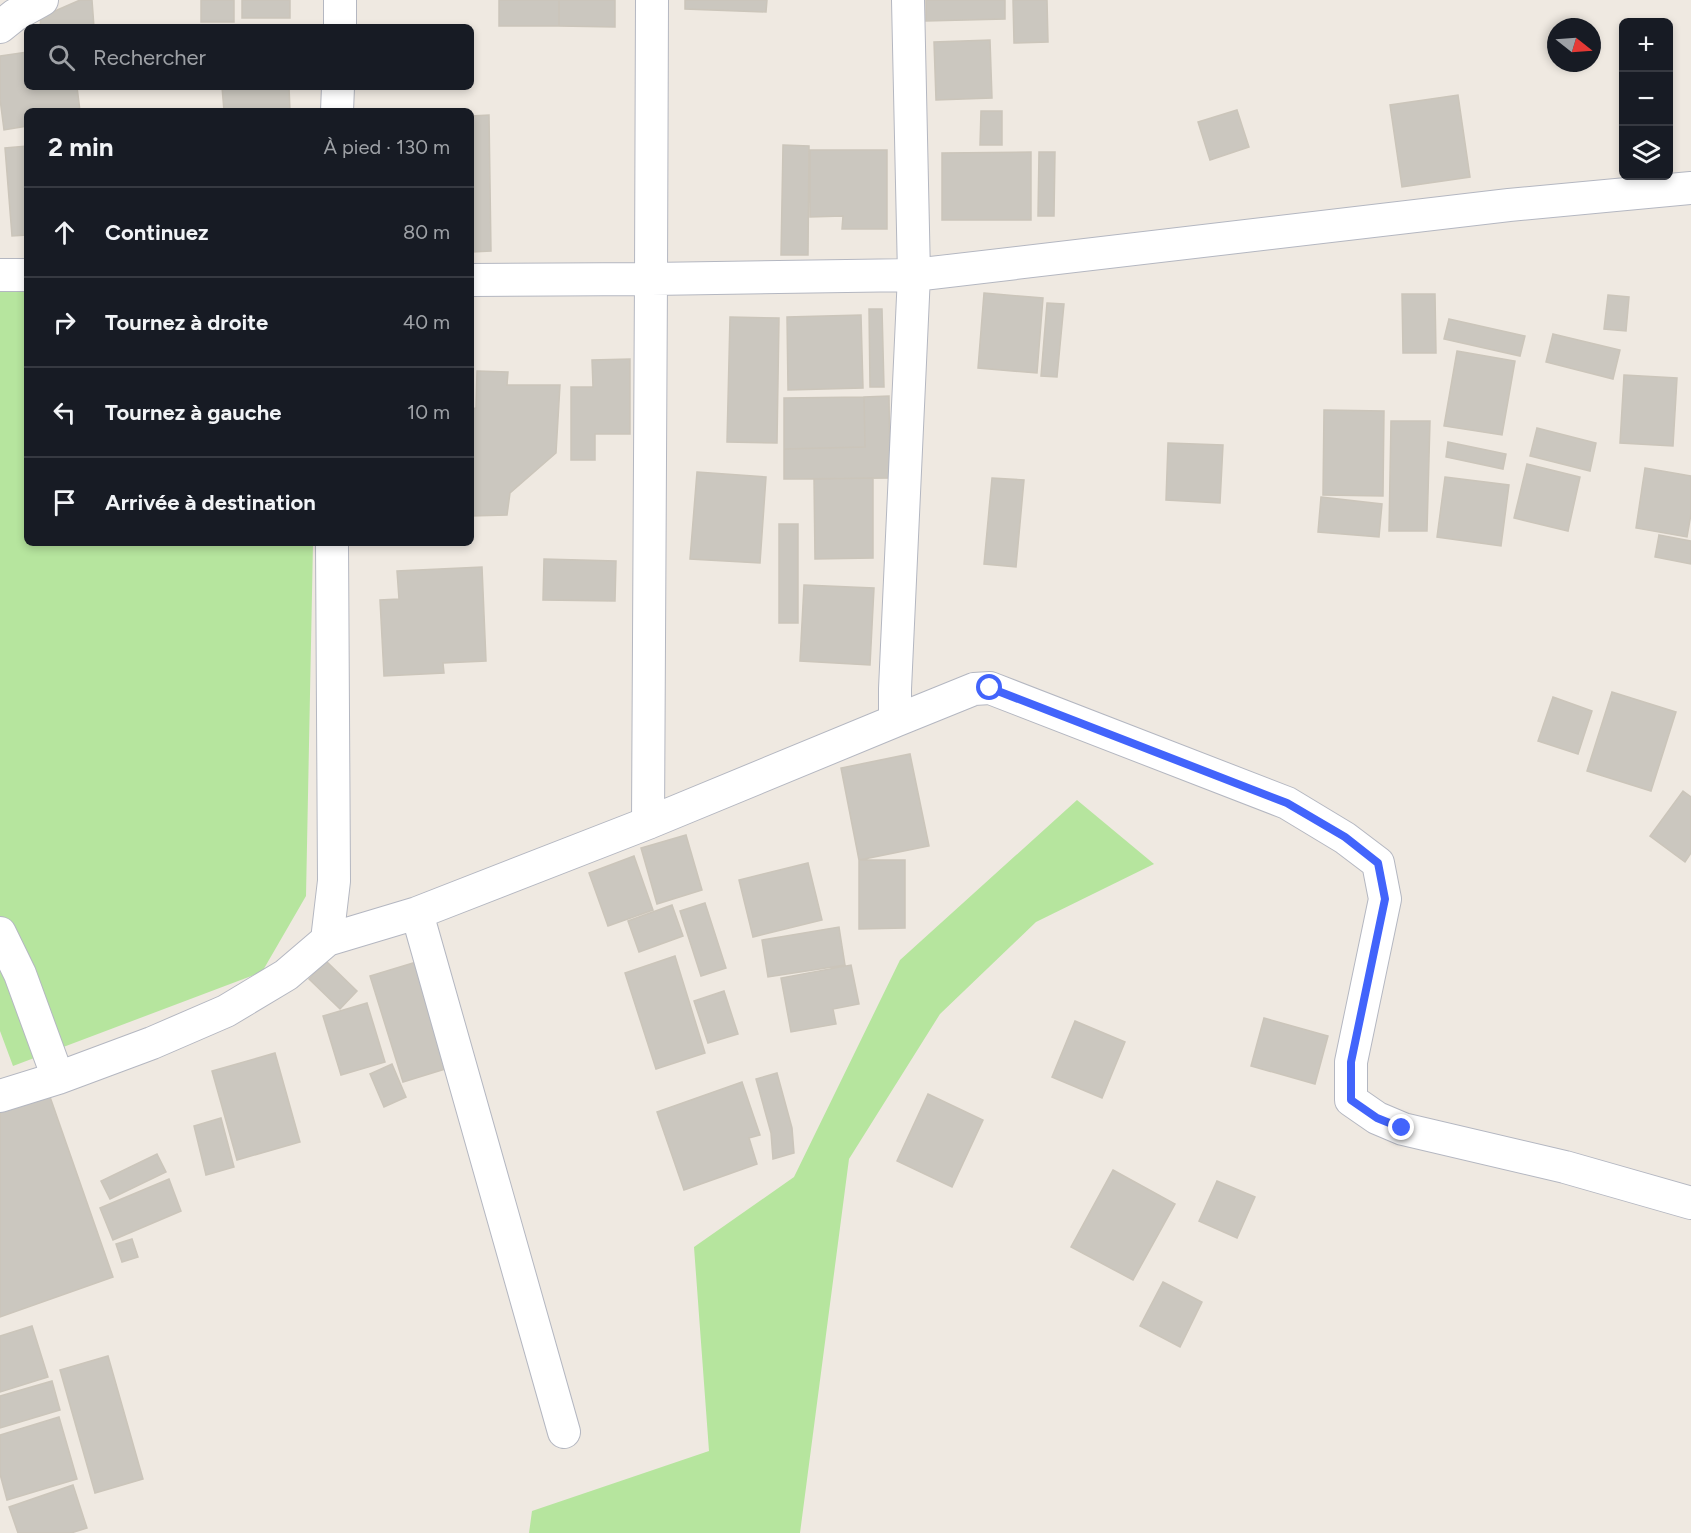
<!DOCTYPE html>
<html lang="fr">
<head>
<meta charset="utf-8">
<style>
  body { margin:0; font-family:Figtree,sans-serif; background:#20242c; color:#f1f3f6 }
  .controls { position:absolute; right:18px; top:18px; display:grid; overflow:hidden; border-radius:9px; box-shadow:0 3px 9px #0003 }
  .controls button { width:54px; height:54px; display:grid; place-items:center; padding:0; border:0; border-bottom:2px solid #363941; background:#171b24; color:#f1f3f6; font:30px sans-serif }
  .compass { position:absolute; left:1547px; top:18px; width:54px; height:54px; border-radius:50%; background:#171b24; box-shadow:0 3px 9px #0003; rotate:107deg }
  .stop { position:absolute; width:18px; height:18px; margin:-14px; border:4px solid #4264fb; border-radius:50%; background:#fff }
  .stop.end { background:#4264fb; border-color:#fff; box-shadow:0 2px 6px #0008 }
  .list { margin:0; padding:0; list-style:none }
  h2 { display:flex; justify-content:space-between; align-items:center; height:78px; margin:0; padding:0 24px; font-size:26px }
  h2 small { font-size:20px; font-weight:400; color:#9ea1a6 }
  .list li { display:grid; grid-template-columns:39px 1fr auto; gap:18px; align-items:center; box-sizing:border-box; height:90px; padding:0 24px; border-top:2px solid #363941 }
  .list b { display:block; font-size:22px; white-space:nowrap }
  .list em { font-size:20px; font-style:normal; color:#9ea1a6 }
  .icon { flex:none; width:33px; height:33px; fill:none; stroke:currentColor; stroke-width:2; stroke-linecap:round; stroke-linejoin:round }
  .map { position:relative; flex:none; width:1691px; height:1533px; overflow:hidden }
  .search { position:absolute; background:#171b24; box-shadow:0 3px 9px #0003; left:24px; top:24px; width:450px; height:66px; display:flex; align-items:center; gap:15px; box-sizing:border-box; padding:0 21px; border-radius:9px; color:#9ea1a6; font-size:22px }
  .panel { position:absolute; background:#171b24; box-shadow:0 3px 9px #0003; left:24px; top:108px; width:450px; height:438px; border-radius:9px }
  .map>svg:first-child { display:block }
  .green { fill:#b6e59e }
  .building { fill:#cbc7bf; stroke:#cbc5ba; stroke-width:1.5 }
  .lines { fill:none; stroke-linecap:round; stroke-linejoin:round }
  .minor-casing { stroke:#b4b7c1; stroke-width:34 }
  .minor { stroke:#fff; stroke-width:32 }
  .route { stroke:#4264fb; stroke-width:8 }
</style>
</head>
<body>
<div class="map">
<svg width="1691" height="1533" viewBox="0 0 1691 1533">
  <rect width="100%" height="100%" fill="#efe9e1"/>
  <path class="green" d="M0 285H27V543H313L306 896 262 972 13 1066 0 1031Z
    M1077 800 1154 864 1036 922 940 1014 849 1159 800 1533H529L532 1511 709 1451 694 1247 794 1177 900 960Z"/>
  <path class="building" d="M80 0H92L94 27H40L41 17Z
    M201 0H234V22H201Z
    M242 0H290V18H242Z
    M499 0H559V26H499Z
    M559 0H615V27L559 26Z
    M685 0H767L766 12 685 9Z
    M926 0H1005V19L926 21Z
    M1013 0H1047L1048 42 1014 43Z
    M289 25V27H256Z
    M990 40 992 98 936 100 934 42Z
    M27 52V87H77L80 111H27V126L4 130 0 99V56Z
    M222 87H289L290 111H224Z
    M1458 95 1470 177 1402 187 1390 105Z
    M1237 110 1249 147 1210 160 1198 122Z
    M981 111H1002V145H980Z
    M489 115 491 251 472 252 471 116Z
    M783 145 809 146 808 255H781Z
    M27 146V235L12 236 5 148Z
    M810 150H887V229H842L843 216 810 217Z
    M1031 152V220H942V153Z
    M1039 152H1055L1054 216H1038Z
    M984 293 1043 298 1037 373 978 368Z
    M1402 294H1435L1436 353H1403Z
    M1608 295 1629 297 1626 331 1604 329Z
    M1047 303 1064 304 1057 377 1041 376Z
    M869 309H882L884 387H870Z
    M861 315 863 388 788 390 787 317Z
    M730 317 779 318 777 443 727 442Z
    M1449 319 1525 336 1520 356 1444 339Z
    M1553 334 1620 350 1613 379 1546 362Z
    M1457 351 1515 361 1502 435 1444 426Z
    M630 359V434H595V460H571V387H593L592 360Z
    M477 371 508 372 507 385H560L556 453 510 493 507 515 471 516V409L476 408Z
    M1624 375 1677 378 1673 446 1620 443Z
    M889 396 890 478 784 479V449L865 447 864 397Z
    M864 397 865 447 784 449V398Z
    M1324 410 1384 411 1383 496 1323 495Z
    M1391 421H1430L1427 531H1389Z
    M1537 428 1596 443 1590 471 1530 456Z
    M1448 442 1506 454 1503 469 1446 457Z
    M1168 443 1223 445 1220 503 1166 500Z
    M1527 464 1580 477 1568 531 1514 518Z
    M1645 468 1691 476V514L1687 537 1636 528Z
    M697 472 766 477 760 563 690 559Z
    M1445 477 1509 485 1501 546 1437 537Z
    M873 478V558L815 559 814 479Z
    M992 478 1024 480 1016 567 984 564Z
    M1321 497 1382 504 1379 537 1318 532Z
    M779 524H798V623H779Z
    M1659 535 1691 541V564L1655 557Z
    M544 559 616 561 615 601 543 600Z
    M482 567 486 661 443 663 444 673 384 676 380 600 399 599 397 571Z
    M804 585 874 588 870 665 800 661Z
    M1612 692 1676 712 1651 791 1587 771Z
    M1553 697 1592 711 1578 754 1538 741Z
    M910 754 929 846 859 860 841 768Z
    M1683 791 1691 797V853L1685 862 1650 836Z
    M686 835 702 890 657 904 641 848Z
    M634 856 653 910 608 926 589 873Z
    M859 860H905V928L859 929Z
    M808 863 822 920 753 937 739 880Z
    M705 903 726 968 701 976 680 911Z
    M672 905 683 936 639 952 628 921Z
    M839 927 845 965 768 977 762 940Z
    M675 956 705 1053 656 1069 625 973Z
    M423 960 455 1066 403 1082 370 976Z
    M326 961 357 991 340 1009 309 979Z
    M851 965 859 1004 833 1009 836 1024 791 1032 781 978Z
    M724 991 738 1034 708 1043 694 1001Z
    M367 1003 385 1062 341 1075 323 1016Z
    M1264 1018 1328 1036 1315 1084 1251 1066Z
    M1075 1021 1125 1042 1102 1098 1052 1077Z
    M275 1053 300 1142 237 1160 212 1071Z
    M392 1064 406 1097 384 1107 370 1074Z
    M777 1073 792 1128 794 1153 773 1159 771 1133 756 1079Z
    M742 1082 760 1135 749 1138 757 1164 684 1190 657 1112Z
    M49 1094 113 1277 0 1317V1112Z
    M928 1094 983 1120 952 1187 897 1161Z
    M221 1118 234 1167 206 1175 194 1126Z
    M157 1154 166 1172 110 1199 101 1181Z
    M1113 1170 1175 1204 1133 1280 1071 1247Z
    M169 1179 181 1211 113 1240 100 1208Z
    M1217 1181 1255 1197 1237 1238 1199 1221Z
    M132 1239 138 1257 122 1262 116 1244Z
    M1163 1282 1202 1302 1180 1347 1140 1326Z
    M32 1326 48 1377 0 1392V1336Z
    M108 1356 143 1479 95 1493 60 1370Z
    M52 1381 60 1410 0 1428V1396Z
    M59 1417 77 1479 7 1500 0 1474V1435Z
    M73 1485 87 1528 71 1533H18L9 1507Z"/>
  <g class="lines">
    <defs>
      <path id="minor" d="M908 0 914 275 1509 205 1691 188
        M0 27 15 15 42 0
        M340 27V0
        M337 111 338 87
        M0 275H27
        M471 280 651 279 652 0
        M895 721 974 689 990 688 1287 803 1345 838 1378 863 1385 899 1351 1062V1100L1377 1118 1403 1129 1565 1167 1691 1203
        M417 913 564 1432
        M0 933 20 974 58 1078
        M327 940 417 913 648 823 895 721V689L914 275 651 279 648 823
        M0 1096 58 1078 152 1043 226 1011 286 975 327 940 334 881 332 543"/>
    </defs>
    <use href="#minor" class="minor-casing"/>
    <use href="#minor" class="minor"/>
  </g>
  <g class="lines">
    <path class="route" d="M990 688 1287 803 1345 837 1378 863 1385 899 1351 1062V1100L1377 1118 1402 1128"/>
  </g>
</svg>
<div class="controls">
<button>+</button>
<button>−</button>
<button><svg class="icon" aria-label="layers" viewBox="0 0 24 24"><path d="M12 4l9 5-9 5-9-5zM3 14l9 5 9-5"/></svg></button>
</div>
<svg class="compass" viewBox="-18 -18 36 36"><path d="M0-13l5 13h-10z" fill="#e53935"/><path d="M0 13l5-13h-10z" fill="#9ea1a6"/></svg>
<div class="stop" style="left:990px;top:688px"></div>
<div class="stop end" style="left:1402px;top:1128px"></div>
<div class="search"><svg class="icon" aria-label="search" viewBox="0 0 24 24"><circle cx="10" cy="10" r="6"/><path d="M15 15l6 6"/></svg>Rechercher</div>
<section class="panel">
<h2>2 min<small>À pied · 130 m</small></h2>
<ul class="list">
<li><svg class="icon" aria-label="ahead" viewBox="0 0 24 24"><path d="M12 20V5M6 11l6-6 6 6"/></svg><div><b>Continuez</b></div><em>80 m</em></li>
<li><svg class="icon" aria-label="right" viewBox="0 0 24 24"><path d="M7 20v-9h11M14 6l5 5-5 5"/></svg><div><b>Tournez à droite</b></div><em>40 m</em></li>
<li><svg class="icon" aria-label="left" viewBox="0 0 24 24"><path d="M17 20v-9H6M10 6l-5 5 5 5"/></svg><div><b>Tournez à gauche</b></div><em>10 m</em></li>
<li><svg class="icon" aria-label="arrive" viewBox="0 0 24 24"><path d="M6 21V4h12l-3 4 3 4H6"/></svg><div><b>Arrivée à destination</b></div></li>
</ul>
</section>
</div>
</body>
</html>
